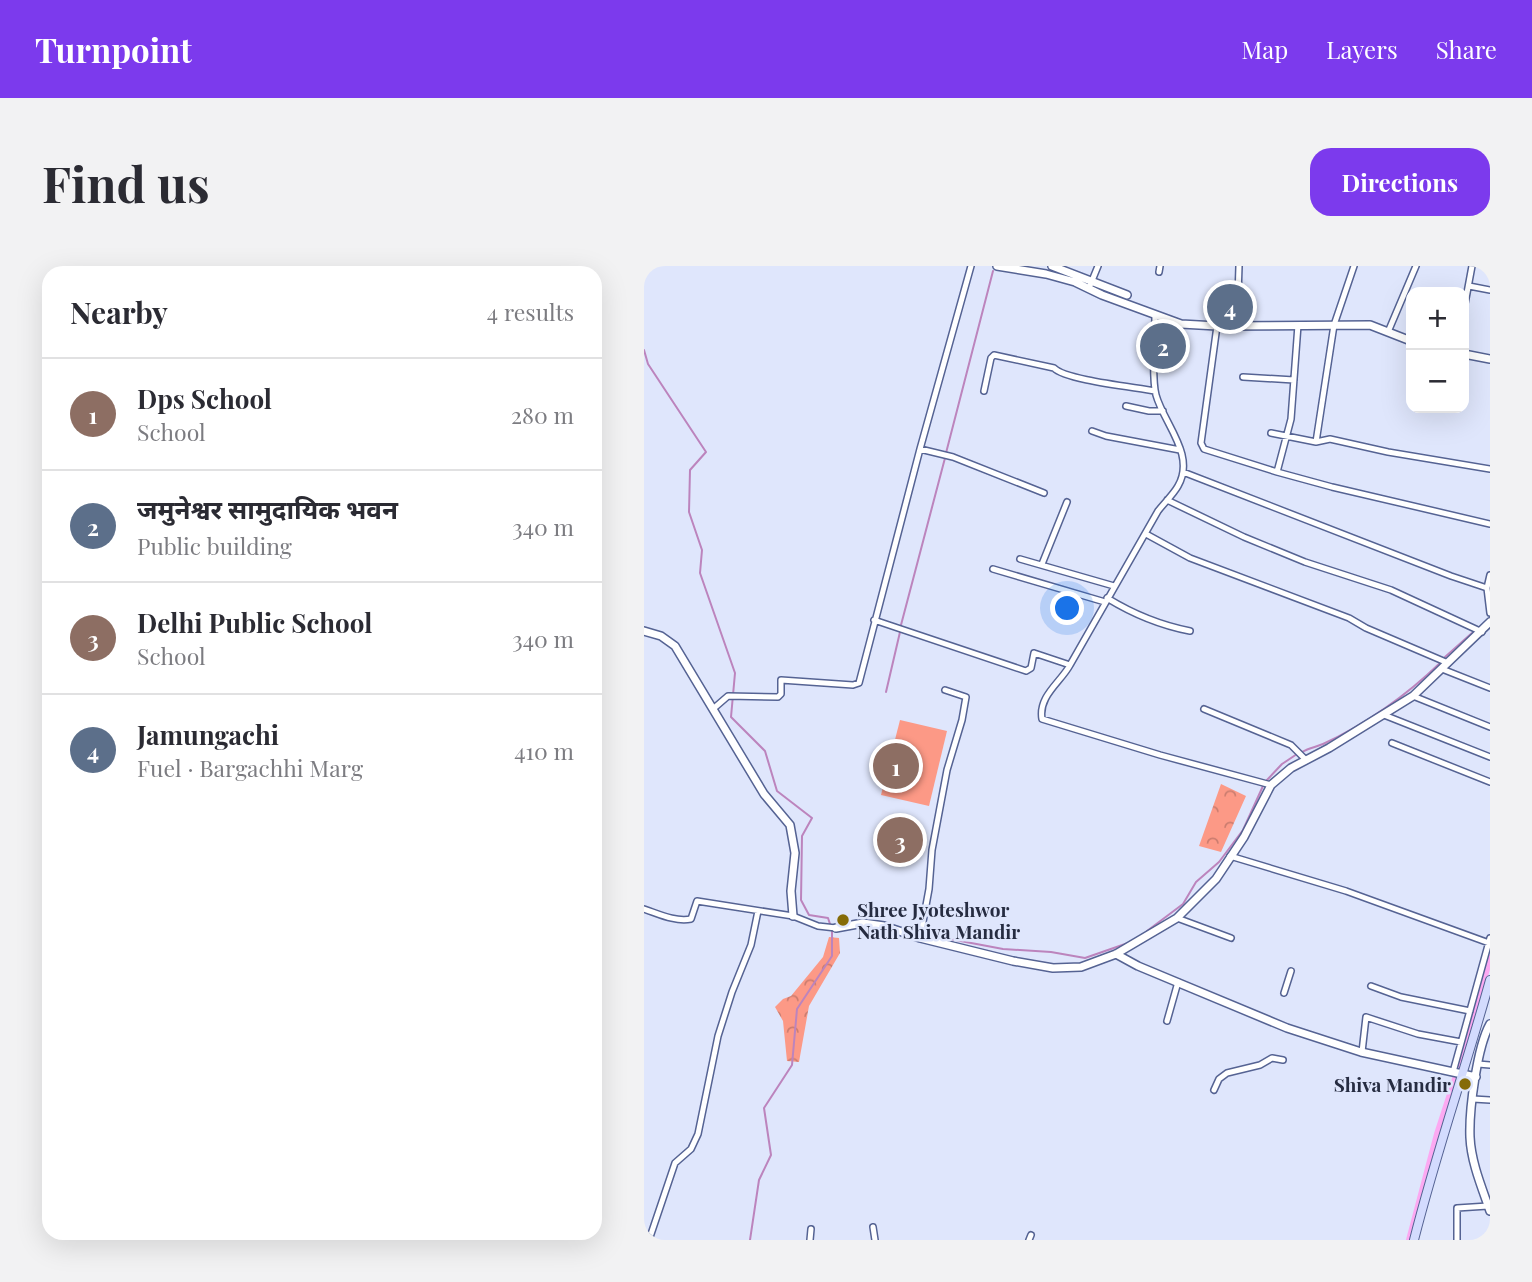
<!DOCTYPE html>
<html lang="en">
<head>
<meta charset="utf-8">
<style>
  body { margin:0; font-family:"Playfair Display","Noto Sans Devanagari",serif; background:#f2f2f3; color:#2b2b33 }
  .controls { position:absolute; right:21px; top:21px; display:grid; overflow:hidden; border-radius:14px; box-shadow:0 7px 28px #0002 }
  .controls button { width:63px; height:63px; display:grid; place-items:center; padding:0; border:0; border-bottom:2px solid #e1e1e2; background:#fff; color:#2b2b33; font:35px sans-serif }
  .you { position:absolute; left:424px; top:343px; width:24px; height:24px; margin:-18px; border:5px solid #fff; border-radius:50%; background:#1a73e8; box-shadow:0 0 0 10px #1a73e833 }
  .badge { display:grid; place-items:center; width:46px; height:46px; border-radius:50%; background:#7c3aed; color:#fff; font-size:23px; font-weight:700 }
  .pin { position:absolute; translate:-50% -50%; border:4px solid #fff; box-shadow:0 2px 7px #0006 }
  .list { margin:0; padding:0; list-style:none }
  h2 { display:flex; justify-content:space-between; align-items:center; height:91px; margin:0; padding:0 28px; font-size:30px }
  h2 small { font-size:23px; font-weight:400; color:#7c7c81 }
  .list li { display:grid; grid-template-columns:46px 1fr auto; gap:21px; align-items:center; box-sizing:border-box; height:112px; padding:0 28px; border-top:2px solid #e1e1e2 }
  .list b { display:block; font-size:26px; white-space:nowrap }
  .list p { margin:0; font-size:23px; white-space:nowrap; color:#7c7c81 }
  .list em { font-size:23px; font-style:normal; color:#7c7c81 }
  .map { position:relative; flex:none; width:846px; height:974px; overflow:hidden; border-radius:21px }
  header { display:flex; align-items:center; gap:42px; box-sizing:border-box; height:98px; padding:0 35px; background:#7c3aed; color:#fff }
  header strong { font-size:33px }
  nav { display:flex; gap:38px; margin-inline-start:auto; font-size:24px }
  .intro { display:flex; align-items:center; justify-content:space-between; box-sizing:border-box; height:168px; padding:0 42px }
  h1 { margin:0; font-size:49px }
  .button { padding:18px 32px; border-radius:21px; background:#7c3aed; color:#fff; font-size:24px; font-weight:700 }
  main { display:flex; gap:42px; padding:0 42px }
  aside { flex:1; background:#fff; border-radius:21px; box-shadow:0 7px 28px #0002 }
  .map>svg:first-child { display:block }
  .green { fill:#fc9986 }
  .forest { fill:url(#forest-crowns) }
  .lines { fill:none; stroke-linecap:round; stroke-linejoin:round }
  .stream { stroke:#bc84bd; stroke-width:2 }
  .canal { stroke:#fca9f2; stroke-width:6 }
  .minor-casing { stroke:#556393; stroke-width:8 }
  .tertiary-casing { stroke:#556393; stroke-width:10 }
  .secondary-casing { stroke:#556393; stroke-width:10 }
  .minor { stroke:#fff; stroke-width:5 }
  .tertiary { stroke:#fff; stroke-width:7 }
  .secondary { stroke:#d3dbfe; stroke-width:8 }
  .poi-dot { fill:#856b07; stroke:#dfe6fc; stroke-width:2.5 }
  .labels { text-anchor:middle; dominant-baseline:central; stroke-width:5; stroke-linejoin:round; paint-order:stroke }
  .poi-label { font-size:19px; font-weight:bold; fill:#262c41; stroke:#dfe6fc; text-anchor:start }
</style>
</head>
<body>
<header>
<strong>Turnpoint</strong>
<nav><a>Map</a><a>Layers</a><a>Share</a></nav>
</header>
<div class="intro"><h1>Find us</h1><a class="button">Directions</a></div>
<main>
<aside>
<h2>Nearby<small>4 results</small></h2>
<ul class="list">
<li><span class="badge" style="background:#8d6e63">1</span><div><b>Dps School</b><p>School</p></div><em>280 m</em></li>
<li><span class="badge" style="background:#5c6f8a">2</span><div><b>जमुनेश्वर सामुदायिक भवन</b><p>Public building</p></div><em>340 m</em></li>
<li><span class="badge" style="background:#8d6e63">3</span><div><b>Delhi Public School</b><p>School</p></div><em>340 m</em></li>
<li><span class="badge" style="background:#5c6f8a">4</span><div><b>Jamungachi</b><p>Fuel · Bargachhi Marg</p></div><em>410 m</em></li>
</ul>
</aside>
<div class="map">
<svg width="846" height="974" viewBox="0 0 846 974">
  <defs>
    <pattern id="forest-crowns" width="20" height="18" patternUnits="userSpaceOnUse" patternTransform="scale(1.75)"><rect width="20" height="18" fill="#fc9986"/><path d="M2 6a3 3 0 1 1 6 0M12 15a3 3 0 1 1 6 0" fill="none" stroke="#cc7d6f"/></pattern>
  </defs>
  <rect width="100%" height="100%" fill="#dfe6fc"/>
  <path class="green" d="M256 454 303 465 285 540 237 529Z"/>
  <path class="forest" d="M577 518 602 530 577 586 555 580Z
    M185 671 195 672 196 687 165 740 155 796 143 795 139 755 131 741 139 733 147 730 179 691Z"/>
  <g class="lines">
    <path class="stream" d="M0 84 4 98 62 186 46 204 45 246 58 284 56 307 91 407 87 451 121 485 133 525 168 552 158 570 157 634 165 649 184 652 188 664V690L153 743 148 799 120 842 127 889 115 914 106 974
      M302 187 349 5
      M257 359 301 192
      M801 391 828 367
      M242 426 256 366
      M658 486C665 482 672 481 679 478 721 459 763 429 796 397
      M623 514 638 498 653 488
      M503 665 539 638 552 616 575 596 599 564 619 520
      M290 670 359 683 407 686 441 692 484 677"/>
    <path class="canal" d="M765 974 793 868 822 779 846 692"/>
    <defs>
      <path id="minor" d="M515 6 516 0
        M825 20 846 24
        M445 22 454 0
        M820 43 828 0
        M654 59 647 153 633 206 688 221 846 258
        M573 60 557 177 560 183 633 206
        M593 60 595 0
        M744 66 772 0
        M599 111 650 114
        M340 125 347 92 350 89 410 102C421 114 490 121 511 125
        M482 140 505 145H519
        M448 165 462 170 536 184
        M627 167 672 176 686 173 744 186 846 203
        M672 176 690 59 710 0
        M276 183 309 191 400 227
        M539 206 807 310 843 322 846 347
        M523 234 600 271 661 296 747 324 838 366
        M502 268 546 292 705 352 722 362 804 397
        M376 293 470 320
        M398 298 423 236
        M349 303 461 336
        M843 322 846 309
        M463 332C489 348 515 359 546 365
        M230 354 382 405 387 402 390 387 426 399 514 245C520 237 529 229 534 220 552 189 520 158 512 129 507 110 511 70 511 49
        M426 399C417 416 394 430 398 453L516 489 627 519
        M798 403 846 422
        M769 430 846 461
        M69 443 84 430 134 431 137 428V414L209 419 215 417 276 183 327 0
        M560 443 647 479 662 494
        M740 449 846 491
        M748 477 846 516
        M586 590 702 625 845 677
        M0 643C15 648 31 656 47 653L53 635 149 650 174 660 192 662
        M533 652 587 672
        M276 672 285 623 288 584 303 504 318 454 322 431 301 424
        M727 720 757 731 826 745
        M640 727 647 705
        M523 755 534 716
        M718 786 722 751 774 768 817 776
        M834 798 846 799
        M809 806 846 672
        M570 824 575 813 583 807 616 799 628 792 639 794
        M829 833 846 834
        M229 961 231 974
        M5 974 31 897 47 883 54 868 74 770 88 726 107 679 114 645
        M166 974 167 963
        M385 974 387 969
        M813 974V942L844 940"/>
      <path id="tertiary" d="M353 0 402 8 431 16 458 29 537 58 573 60 726 59 767 75
        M408 0 483 29
        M820 88 846 93
        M0 365 17 370 31 380 120 528 146 559 151 587 147 625 149 650
        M192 662 219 657 240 660 276 672 369 695 409 702 437 701 472 688 533 652 572 613 600 571 627 519 647 502 685 482 769 430 846 356
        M472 688 494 700 643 762 717 786 832 811
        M846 758C833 781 825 844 826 871 827 896 838 922 846 945"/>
      <path id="secondary" d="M770 974C792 887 822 801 846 714"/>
    </defs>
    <use href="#minor" class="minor-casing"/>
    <use href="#tertiary" class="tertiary-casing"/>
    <use href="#secondary" class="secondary-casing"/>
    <use href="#minor" class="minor"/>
    <use href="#tertiary" class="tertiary"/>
    <use href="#secondary" class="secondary"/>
  </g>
  <g class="poi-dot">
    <circle cx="199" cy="654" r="7"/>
    <circle cx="821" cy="818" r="7"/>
  </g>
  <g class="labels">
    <g class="poi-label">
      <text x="213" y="643">Shree Jyoteshwor<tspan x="213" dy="22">Nath Shiva Mandir</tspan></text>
      <text x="807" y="818" text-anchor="end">Shiva Mandir</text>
    </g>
  </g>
</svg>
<div class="controls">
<button>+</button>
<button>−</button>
</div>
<div class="you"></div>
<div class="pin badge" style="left:252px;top:500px;background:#8d6e63">1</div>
<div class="pin badge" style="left:519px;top:80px;background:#5c6f8a">2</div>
<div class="pin badge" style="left:256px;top:574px;background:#8d6e63">3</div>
<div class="pin badge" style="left:586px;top:41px;background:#5c6f8a">4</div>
</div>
</main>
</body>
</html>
